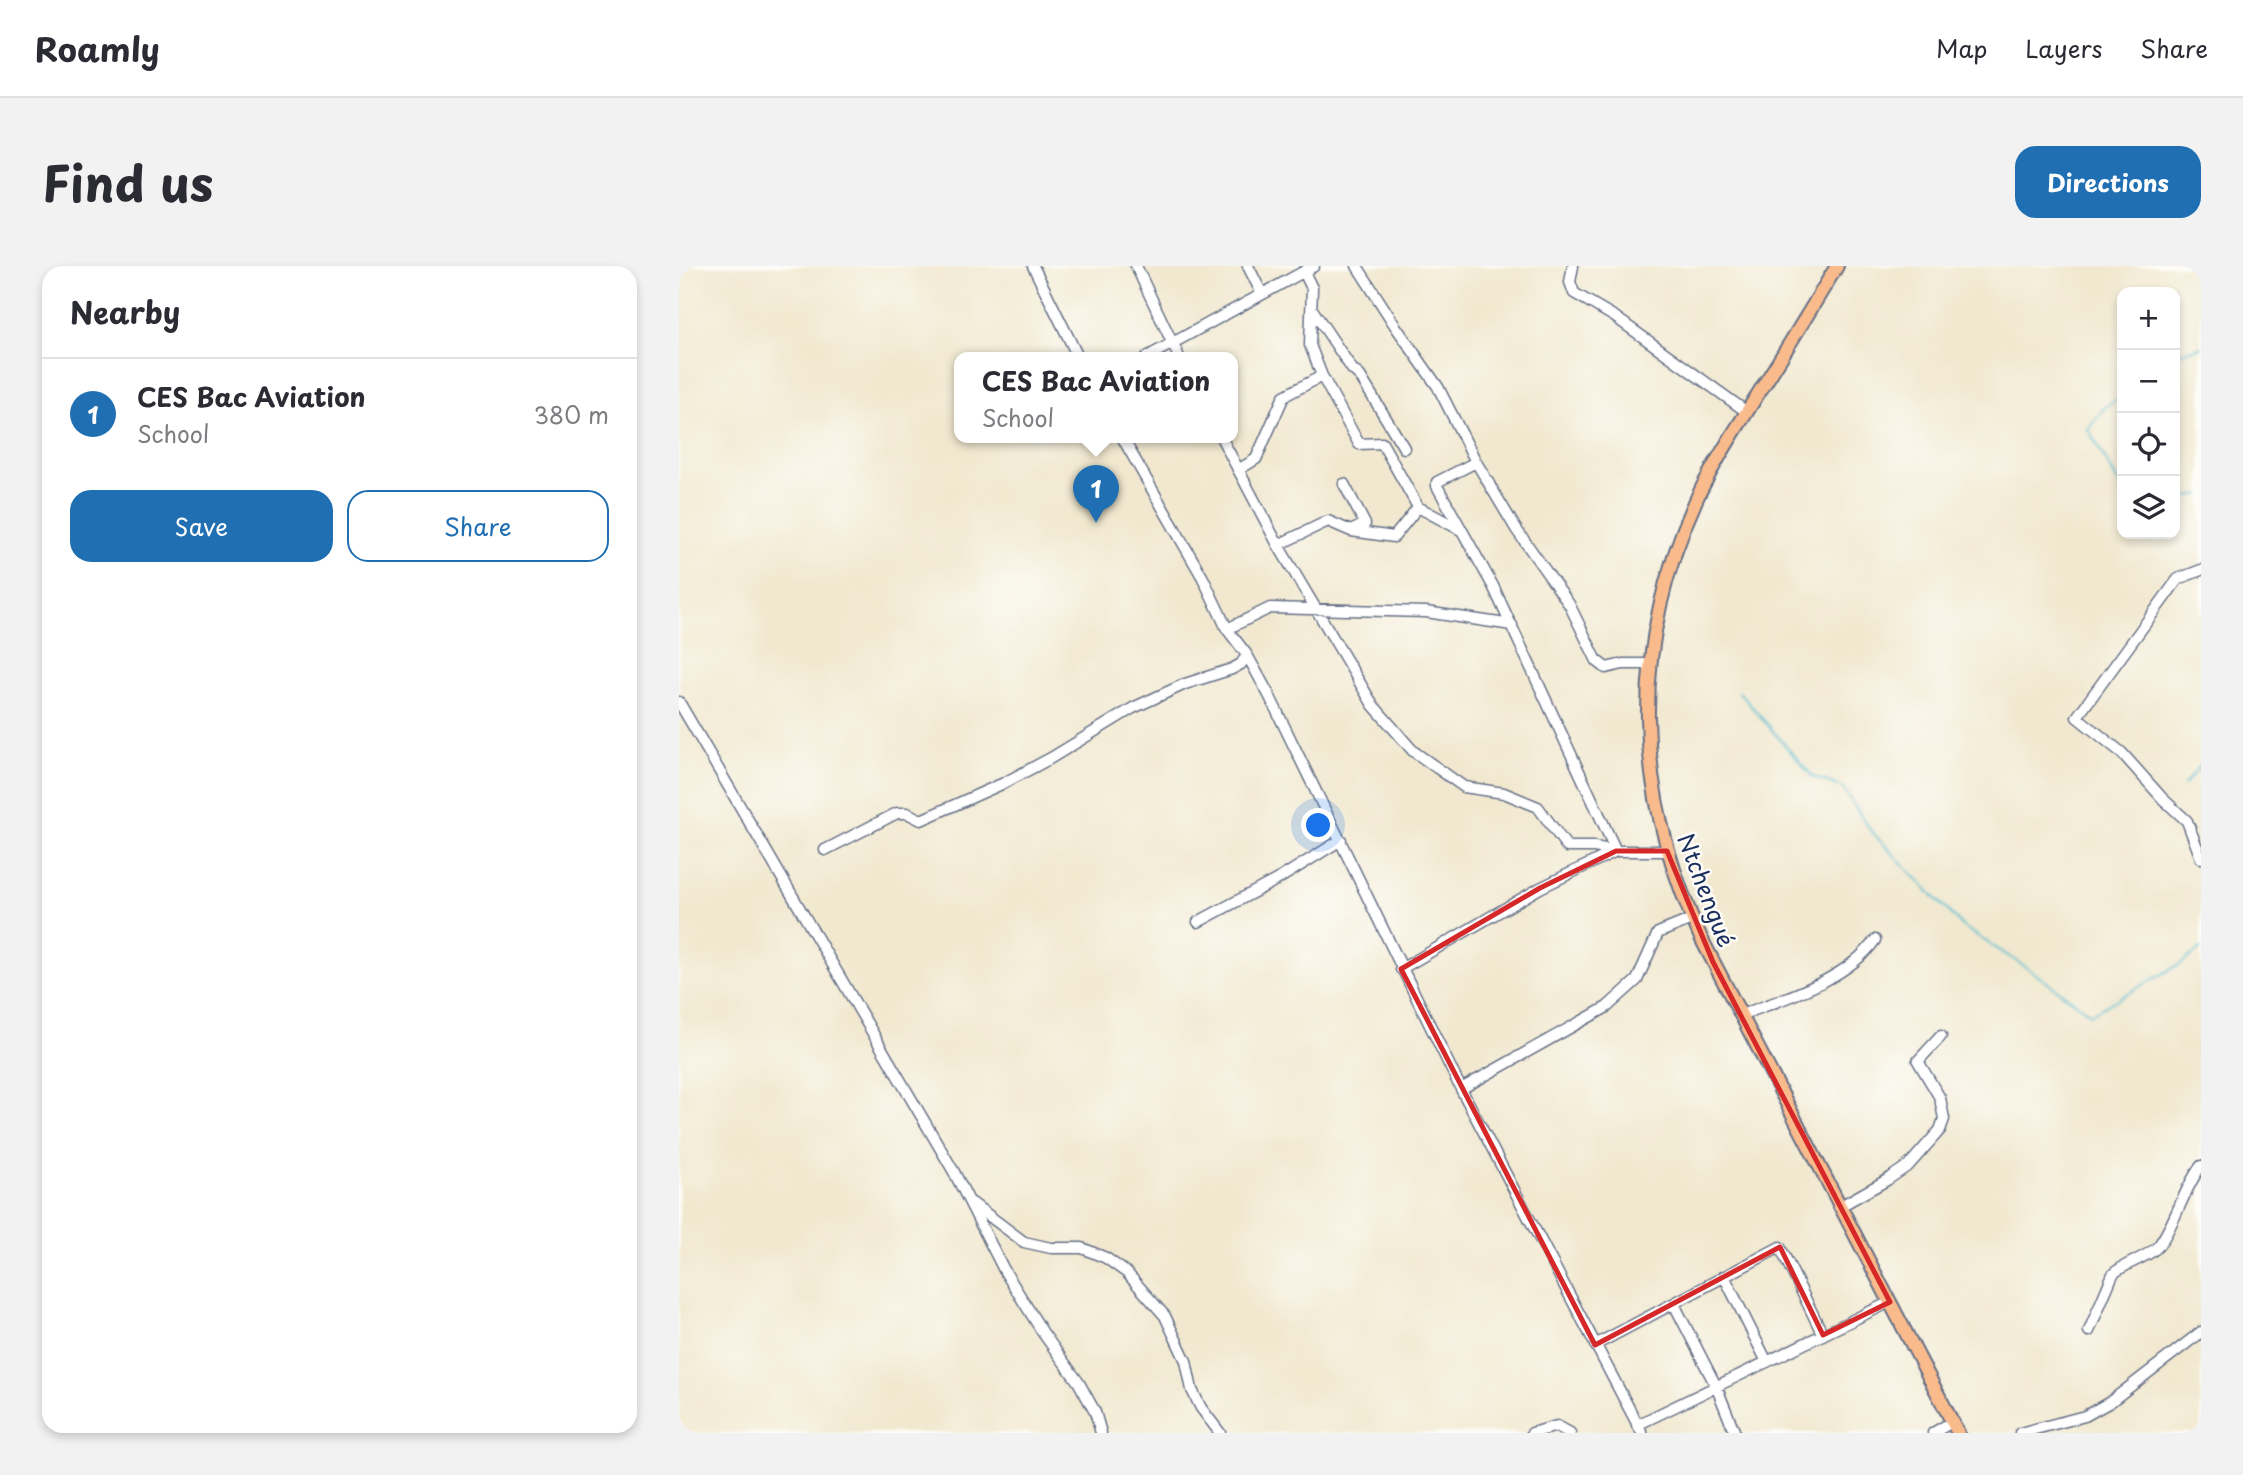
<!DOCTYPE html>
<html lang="en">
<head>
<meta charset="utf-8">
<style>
  body { margin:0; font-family:"Playpen Sans",sans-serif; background:#f2f2f3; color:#2b2b33 }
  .controls { position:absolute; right:21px; top:21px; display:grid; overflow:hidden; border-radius:14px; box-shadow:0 4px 10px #0003 }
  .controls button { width:63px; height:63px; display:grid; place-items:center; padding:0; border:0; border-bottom:2px solid #e1e1e2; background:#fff; color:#2b2b33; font:35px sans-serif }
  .you { position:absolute; left:640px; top:560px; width:24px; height:24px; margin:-18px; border:5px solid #fff; border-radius:50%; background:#1a73e8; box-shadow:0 0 0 10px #1a73e833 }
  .badge { display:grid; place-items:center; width:46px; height:46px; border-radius:50%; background:#1f6fb2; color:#fff; font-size:23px; font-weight:700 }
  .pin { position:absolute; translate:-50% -58px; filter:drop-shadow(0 2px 4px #0008) }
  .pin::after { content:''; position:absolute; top:37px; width:24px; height:21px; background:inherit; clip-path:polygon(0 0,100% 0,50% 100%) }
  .popup { position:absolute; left:275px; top:86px; width:284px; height:91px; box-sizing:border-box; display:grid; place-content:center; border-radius:14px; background:#fff; filter:drop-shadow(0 2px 5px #0005); font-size:23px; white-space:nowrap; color:#7c7c81 }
  .popup b { font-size:26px; color:#2b2b33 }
  .popup::after { content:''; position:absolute; left:50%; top:100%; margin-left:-14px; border:14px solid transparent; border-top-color:#fff }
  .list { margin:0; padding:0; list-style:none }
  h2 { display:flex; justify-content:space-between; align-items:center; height:91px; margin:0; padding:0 28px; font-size:30px }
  h2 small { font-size:23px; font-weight:400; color:#7c7c81 }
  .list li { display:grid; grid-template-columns:46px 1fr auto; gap:21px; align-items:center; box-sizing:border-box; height:112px; padding:0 28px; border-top:2px solid #e1e1e2 }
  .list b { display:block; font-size:26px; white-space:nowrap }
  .list p { margin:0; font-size:23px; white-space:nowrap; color:#7c7c81 }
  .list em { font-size:23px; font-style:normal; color:#7c7c81 }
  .actions { display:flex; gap:14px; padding:21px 28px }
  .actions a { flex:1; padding:16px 0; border:2px solid #1f6fb2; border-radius:21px; text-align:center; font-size:24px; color:#1f6fb2 }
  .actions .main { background:#1f6fb2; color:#fff }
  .icon { flex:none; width:38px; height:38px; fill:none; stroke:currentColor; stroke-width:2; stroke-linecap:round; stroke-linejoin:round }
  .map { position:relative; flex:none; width:1522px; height:1167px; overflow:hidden; border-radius:21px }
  header { display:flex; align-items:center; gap:42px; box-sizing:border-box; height:98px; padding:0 35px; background:#fff; border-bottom:2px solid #e1e1e2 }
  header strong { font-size:33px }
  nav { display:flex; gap:38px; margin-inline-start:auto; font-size:24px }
  .intro { display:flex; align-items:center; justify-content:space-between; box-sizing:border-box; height:168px; padding:0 42px }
  h1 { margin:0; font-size:49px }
  .button { padding:18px 32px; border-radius:21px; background:#1f6fb2; color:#fff; font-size:24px; font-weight:700 }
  main { display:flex; gap:42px; padding:0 42px }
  aside { flex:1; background:#fff; border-radius:21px; box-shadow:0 4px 10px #0003 }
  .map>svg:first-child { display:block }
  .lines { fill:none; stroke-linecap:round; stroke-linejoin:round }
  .stream { stroke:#54bcd1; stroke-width:2 }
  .minor-casing { stroke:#667086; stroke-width:13 }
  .major-casing { stroke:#667086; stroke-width:16 }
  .minor { stroke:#fff; stroke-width:10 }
  .major { stroke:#fabb8c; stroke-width:12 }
  .marked { fill:none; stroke:#d62828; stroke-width:5; stroke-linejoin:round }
  .labels { text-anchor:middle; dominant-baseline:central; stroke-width:5; stroke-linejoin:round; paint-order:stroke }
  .street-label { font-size:23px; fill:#1b2f5e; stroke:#fdfcf7 }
</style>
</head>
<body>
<header>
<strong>Roamly</strong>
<nav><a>Map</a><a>Layers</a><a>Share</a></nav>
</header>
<div class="intro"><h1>Find us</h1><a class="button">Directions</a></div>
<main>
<aside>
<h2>Nearby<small></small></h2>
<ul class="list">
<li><span class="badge">1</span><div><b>CES Bac Aviation</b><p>School</p></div><em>380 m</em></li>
</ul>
<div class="actions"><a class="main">Save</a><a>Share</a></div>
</aside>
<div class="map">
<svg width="1522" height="1167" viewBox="0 0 1522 1167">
  <rect width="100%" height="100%" fill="#fdfcf7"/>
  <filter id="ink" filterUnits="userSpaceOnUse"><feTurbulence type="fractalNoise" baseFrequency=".0143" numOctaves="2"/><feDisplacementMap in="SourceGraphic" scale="14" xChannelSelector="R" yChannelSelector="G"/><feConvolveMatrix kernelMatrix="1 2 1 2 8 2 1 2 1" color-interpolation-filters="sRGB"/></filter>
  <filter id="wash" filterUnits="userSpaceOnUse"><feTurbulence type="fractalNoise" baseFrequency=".00686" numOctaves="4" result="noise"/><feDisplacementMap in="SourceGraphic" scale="28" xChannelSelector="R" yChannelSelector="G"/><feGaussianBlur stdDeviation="1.57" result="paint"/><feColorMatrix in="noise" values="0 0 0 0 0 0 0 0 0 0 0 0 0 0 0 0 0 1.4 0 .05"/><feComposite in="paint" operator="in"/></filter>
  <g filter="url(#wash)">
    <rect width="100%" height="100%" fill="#f1e8cf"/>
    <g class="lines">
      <path class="stream" d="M1496 90 1500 87 1522 81
        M1443 130 1426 141 1409 163 1443 223
        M1496 234 1522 228
        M1060 426 1134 511 1163 521 1192 565 1283 660 1354 706 1412 748 1503 697 1522 682
        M1505 519 1522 499"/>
    </g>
  </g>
  <g filter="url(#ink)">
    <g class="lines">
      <defs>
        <path id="minor" d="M354 0 399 91
          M457 0 500 91
          M569 0 583 28
          M678 0 717 61 759 121 797 196 837 263 890 338 918 395 927 402 944 398H971
          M894 0 891 16 895 27 936 51 1068 146
          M625 6 633 22 631 79 643 110 680 178 703 177 739 241 782 264
          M633 43 673 103 681 110 725 182
          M468 91 635 0
          M443 171 524 312 548 363 568 389 590 429 782 823 963 1167
          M542 171 599 279 694 439 734 485 785 521 825 527 859 541 888 581H915L937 585
          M797 196 758 216V220L814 320 937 585
          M559 204 577 193 605 130 643 110
          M672 265 715 271 739 241
          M599 279 649 255 672 265 686 258 665 218
          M1522 304 1499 313 1398 451 1443 487 1484 533 1508 555 1522 592
          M548 363 591 342 747 346 833 359
          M0 436 275 906 325 1004 364 1067 400 1117 416 1146 422 1167
          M146 584 218 547H228L242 554 325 517 372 492 454 442 506 418 553 403 562 398 568 389
          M519 656 601 612 662 574
          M722 703 861 622 937 585H988
          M1062 749C1106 732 1168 714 1196 674
          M782 823 928 741 958 714 979 667 1013 653
          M293 937 345 976 372 982H403L427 992 448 1007 486 1050 507 1095 513 1124 522 1142 541 1167
          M1160 941 1208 914 1230 899 1261 864 1265 853 1261 832 1239 795 1262 770
          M1045 1010 1088 1096
          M995 1038 1037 1120 1056 1167
          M1410 1065 1434 1008C1444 998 1472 990 1480 979 1497 956 1504 924 1522 900
          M916 1079 1101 981 1144 1069
          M958 1159 1211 1036
          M853 1167 878 1160 891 1167
          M1254 1167 1273 1156
          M1341 1167 1406 1150 1431 1136 1522 1066"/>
        <path id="major" d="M1158 0C1131 44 1105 88 1077 131 1057 164 1034 197 1018 232 950 381 954 524 1022 672L1279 1167"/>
      </defs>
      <use href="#minor" class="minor-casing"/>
      <use href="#major" class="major-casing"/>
      <use href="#minor" class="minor"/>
      <use href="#major" class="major"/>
    </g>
  </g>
  <path class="marked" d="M937 585H988L1034 696 1211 1036 1144 1069 1101 981 916 1079 722 703 861 622Z"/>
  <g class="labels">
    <g class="street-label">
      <text transform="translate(1028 624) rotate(69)">Ntchengué</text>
    </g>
  </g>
</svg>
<div class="controls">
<button>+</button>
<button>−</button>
<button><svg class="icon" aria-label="locate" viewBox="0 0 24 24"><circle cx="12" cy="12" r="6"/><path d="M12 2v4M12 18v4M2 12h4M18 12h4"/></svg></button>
<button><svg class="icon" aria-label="layers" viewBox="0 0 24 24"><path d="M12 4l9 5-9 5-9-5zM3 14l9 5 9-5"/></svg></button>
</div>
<div class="you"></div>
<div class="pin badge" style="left:417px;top:257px">1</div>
<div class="popup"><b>CES Bac Aviation</b>School</div>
</div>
</main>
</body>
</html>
